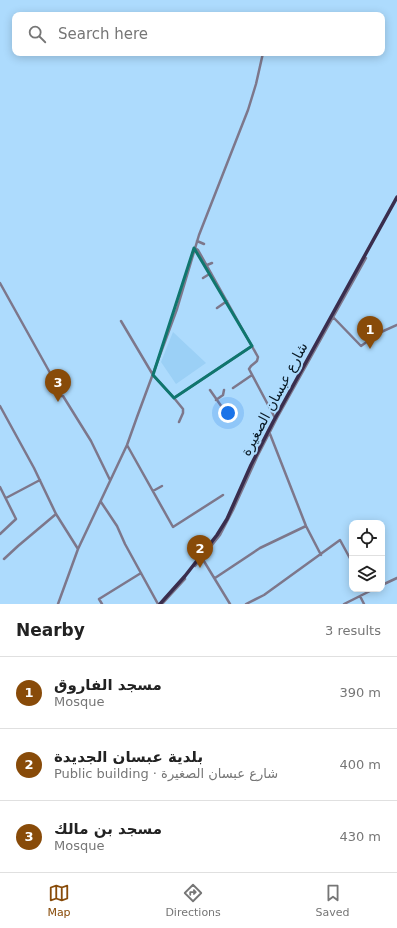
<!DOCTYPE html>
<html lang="en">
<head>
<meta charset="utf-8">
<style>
  body { margin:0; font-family:"DejaVu Sans","Noto Naskh Arabic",sans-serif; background:#f6f6f6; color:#222 }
  .controls { position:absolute; right:12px; bottom:12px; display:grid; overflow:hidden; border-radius:8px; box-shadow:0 2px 10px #0003 }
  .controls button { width:36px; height:36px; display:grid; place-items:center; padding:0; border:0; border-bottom:1px solid #e0e0e0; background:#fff; color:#222; font:20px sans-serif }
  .you { position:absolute; left:228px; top:413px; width:14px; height:14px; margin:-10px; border:3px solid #fff; border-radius:50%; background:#1a73e8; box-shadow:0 0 0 6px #1a73e833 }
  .badge { display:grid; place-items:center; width:26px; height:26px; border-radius:50%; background:#884b09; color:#fff; font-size:13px; font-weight:700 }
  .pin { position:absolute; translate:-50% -33px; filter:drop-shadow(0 1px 2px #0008) }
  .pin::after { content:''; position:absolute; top:21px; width:14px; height:12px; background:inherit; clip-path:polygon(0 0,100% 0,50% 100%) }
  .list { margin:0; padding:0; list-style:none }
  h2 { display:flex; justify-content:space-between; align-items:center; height:52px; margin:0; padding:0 16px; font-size:17px }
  h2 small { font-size:13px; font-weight:400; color:#767676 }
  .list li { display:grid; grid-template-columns:26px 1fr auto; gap:12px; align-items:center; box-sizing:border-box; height:72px; padding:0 16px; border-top:1px solid #e0e0e0 }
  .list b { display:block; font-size:15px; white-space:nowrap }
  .list p { margin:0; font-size:13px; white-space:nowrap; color:#767676 }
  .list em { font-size:13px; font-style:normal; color:#767676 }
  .icon { flex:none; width:22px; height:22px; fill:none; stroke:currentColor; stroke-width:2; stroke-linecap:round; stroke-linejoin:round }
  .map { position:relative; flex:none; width:397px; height:604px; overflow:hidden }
  .search { position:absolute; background:#fff; box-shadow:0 2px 10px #0003; left:12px; right:12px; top:12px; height:44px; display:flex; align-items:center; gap:10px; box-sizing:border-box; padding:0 14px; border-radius:8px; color:#767676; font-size:15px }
  .sheet { height:268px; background:#fff }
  nav { display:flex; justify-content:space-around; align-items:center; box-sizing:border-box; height:56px; border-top:1px solid #e0e0e0; background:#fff; font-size:11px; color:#767676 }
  nav a { display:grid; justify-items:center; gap:2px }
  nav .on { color:#884b09 }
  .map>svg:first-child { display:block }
  .built { fill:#9bd0f6 }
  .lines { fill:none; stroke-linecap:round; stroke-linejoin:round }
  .minor { stroke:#7d778b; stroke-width:2.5 }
  .major { stroke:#392d4d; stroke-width:3.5 }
  .marked { fill:none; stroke:#0f766e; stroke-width:3; stroke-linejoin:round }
  .labels { text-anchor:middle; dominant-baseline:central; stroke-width:4; stroke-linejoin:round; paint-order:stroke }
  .street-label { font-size:14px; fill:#091a26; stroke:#addbfd }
</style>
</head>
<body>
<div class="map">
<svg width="397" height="604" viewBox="0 0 397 604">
  <rect width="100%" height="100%" fill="#addbfd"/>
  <path class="built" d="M173 332 206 363 176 384 161 362Z"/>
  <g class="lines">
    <path class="minor" d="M197 241 204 244
      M195 248 198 250 258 357 257 361 251 366 249 369 275 418
      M207 265 212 263
      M203 278 211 273
      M0 283 54 380 61 396H63L91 441 110 480
      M217 308 227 301
      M333 317 361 346 379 333 397 325
      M121 321 153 375 174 398 252 346
      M233 388 252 375
      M210 390 224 410
      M174 398 183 409V413L179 422
      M216 400 223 395 224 390
      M0 406 34 468 56 514 78 549
      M270 434 306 526 321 555
      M127 445 173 527 223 495
      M0 487 16 519 0 534
      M153 491 162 486
      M6 498 40 480
      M101 502 117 526 125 544 158 604
      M202 558 230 604
      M4 559 18 546 56 514
      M195 566 220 535 233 510 257 457 277 418 366 258
      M215 578 260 548 306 526
      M382 585 397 578
      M360 596 364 604
      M58 604 78 549 127 445 137 417 177 309 199 235 248 110 256 84 263 53
      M102 604 99 599 141 573
      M162 604 185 579
      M246 604 264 595 340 540 352 562
      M344 604 374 589"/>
    <path class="major" d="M160 604 185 576 217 535 227 519 251 465 273 422 397 197"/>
  </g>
  <path class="marked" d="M194 248 252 346 174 398 153 375Z"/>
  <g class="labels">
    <g class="street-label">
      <text transform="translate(274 399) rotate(-62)">شارع عبسان الصغيرة</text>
    </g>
  </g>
</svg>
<div class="controls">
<button><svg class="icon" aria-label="locate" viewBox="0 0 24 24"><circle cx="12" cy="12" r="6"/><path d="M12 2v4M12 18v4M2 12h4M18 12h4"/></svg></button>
<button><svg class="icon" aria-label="layers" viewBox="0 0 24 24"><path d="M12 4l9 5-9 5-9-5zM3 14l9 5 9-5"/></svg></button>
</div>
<div class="you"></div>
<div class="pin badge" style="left:370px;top:349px">1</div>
<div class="pin badge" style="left:200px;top:568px">2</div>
<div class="pin badge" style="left:58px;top:402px">3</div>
<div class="search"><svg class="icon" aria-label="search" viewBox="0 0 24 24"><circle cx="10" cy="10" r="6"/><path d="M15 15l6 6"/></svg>Search here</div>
</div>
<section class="sheet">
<h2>Nearby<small>3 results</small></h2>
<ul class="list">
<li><span class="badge">1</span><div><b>مسجد الفاروق</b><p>Mosque</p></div><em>390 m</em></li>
<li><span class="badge">2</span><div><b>بلدية عبسان الجديدة</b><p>Public building · شارع عبسان الصغيرة</p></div><em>400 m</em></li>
<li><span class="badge">3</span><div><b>مسجد بن مالك</b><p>Mosque</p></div><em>430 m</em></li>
</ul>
</section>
<nav>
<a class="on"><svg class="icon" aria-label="map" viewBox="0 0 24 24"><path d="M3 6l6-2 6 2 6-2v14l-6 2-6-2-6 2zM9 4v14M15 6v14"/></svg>Map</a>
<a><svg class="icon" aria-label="directions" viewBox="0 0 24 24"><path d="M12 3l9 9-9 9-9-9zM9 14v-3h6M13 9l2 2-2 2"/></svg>Directions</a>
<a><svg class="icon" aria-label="saved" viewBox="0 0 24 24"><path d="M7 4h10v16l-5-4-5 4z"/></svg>Saved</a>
</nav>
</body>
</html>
